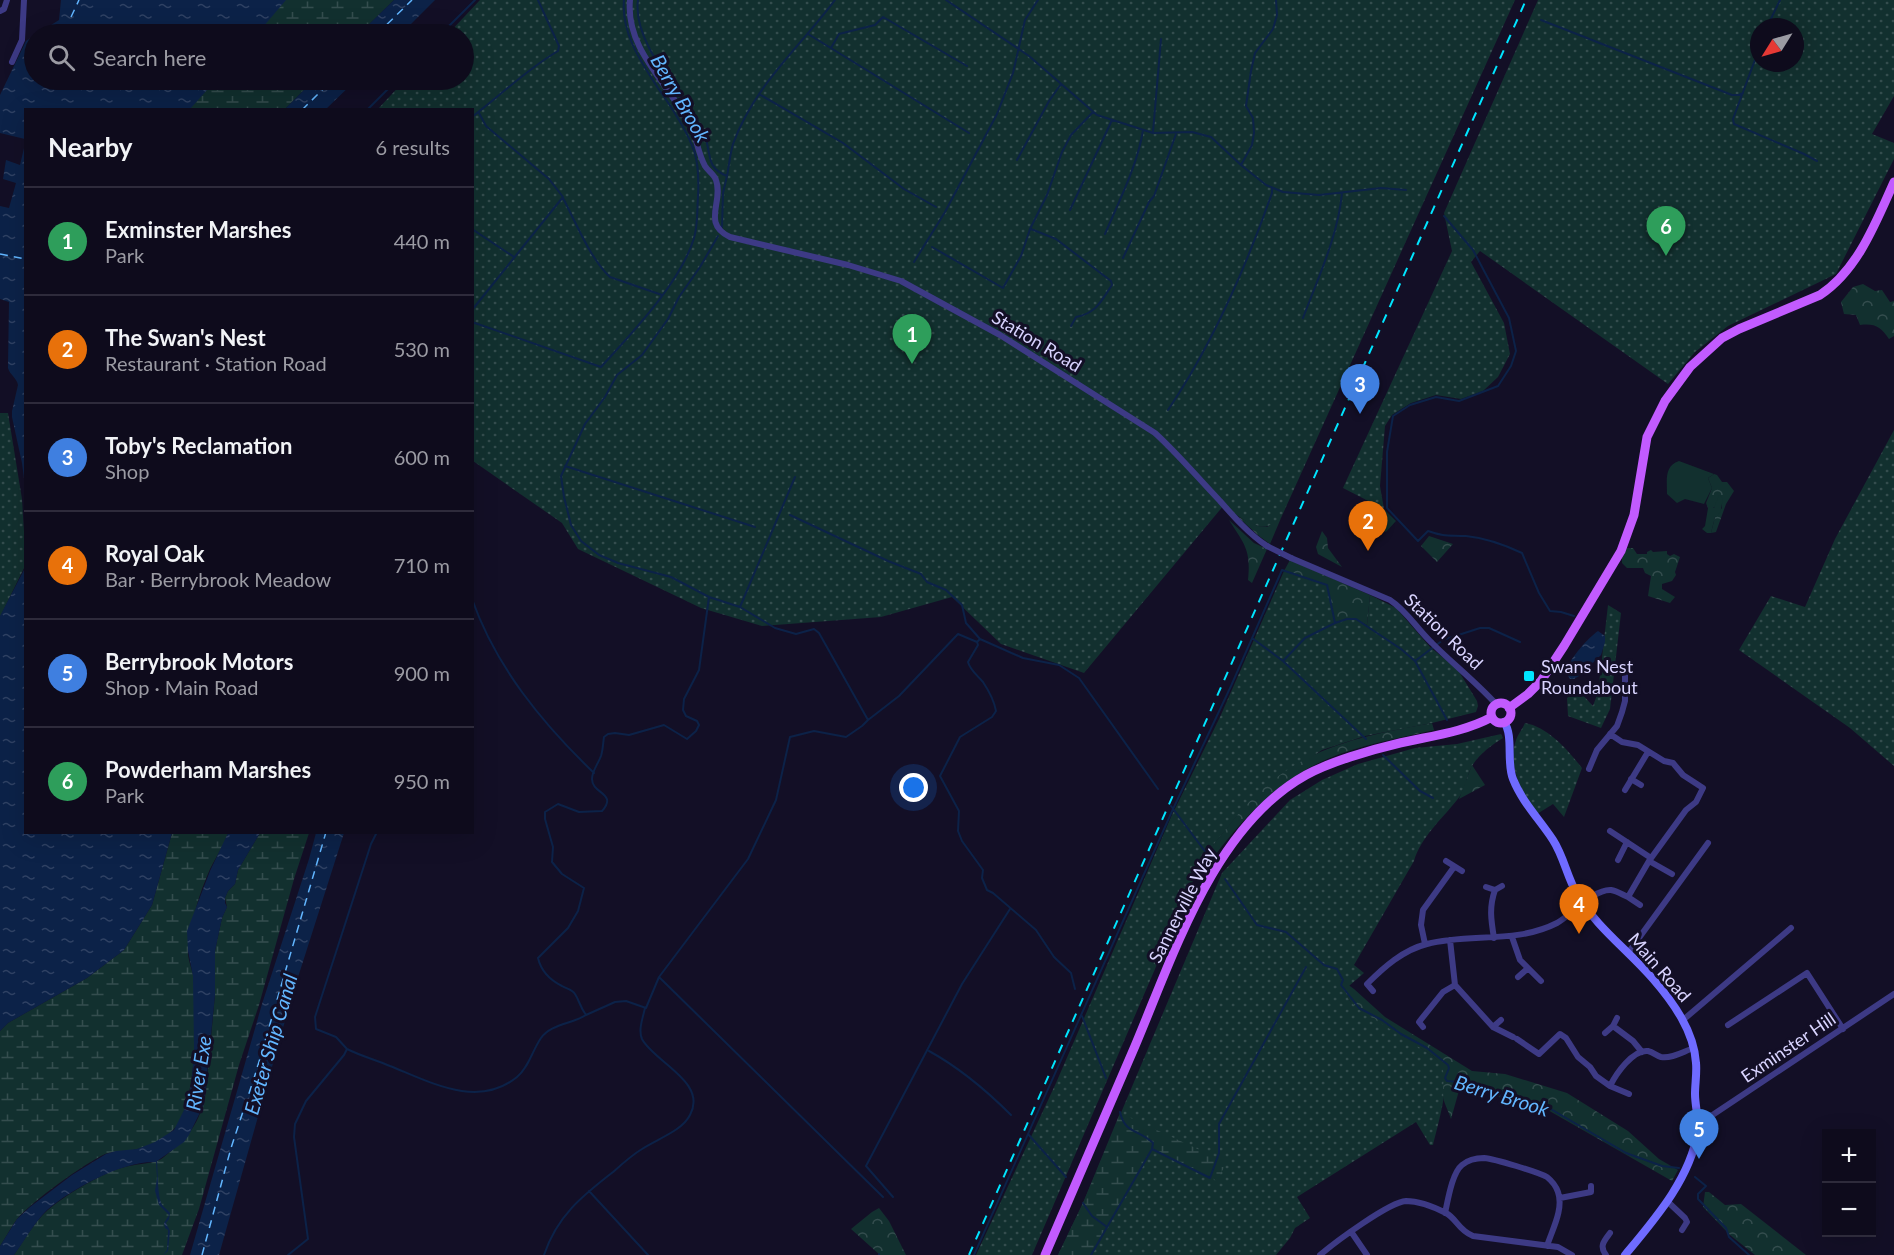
<!DOCTYPE html>
<html lang="en">
<head>
<meta charset="utf-8">
<style>
  body { margin:0; font-family:Lato,sans-serif; background:#1c1929; color:#f1f3f6 }
  .controls { position:absolute; right:18px; bottom:18px; display:grid; overflow:hidden; border-radius:0px; box-shadow:0 6px 24px #0002 }
  .controls button { width:54px; height:54px; display:grid; place-items:center; padding:0; border:0; border-bottom:2px solid #2e2b3b; background:#0e0b1c; color:#f1f3f6; font:30px sans-serif }
  .compass { position:absolute; left:1750px; top:18px; width:54px; height:54px; border-radius:50%; background:#0e0b1c; box-shadow:0 6px 24px #0002; rotate:233deg }
  .you { position:absolute; left:914px; top:788px; width:21px; height:21px; margin:-15px; border:4px solid #fff; border-radius:50%; background:#1a73e8; box-shadow:0 0 0 9px #1a73e833 }
  .badge { display:grid; place-items:center; width:39px; height:39px; border-radius:50%; background:#00e5ff; color:#fff; font-size:20px; font-weight:700 }
  .pin { position:absolute; translate:-50% -50px; filter:drop-shadow(0 2px 3px #0008) }
  .pin::after { content:''; position:absolute; top:32px; width:21px; height:18px; background:inherit; clip-path:polygon(0 0,100% 0,50% 100%) }
  .list { margin:0; padding:0; list-style:none }
  h2 { display:flex; justify-content:space-between; align-items:center; height:78px; margin:0; padding:0 24px; font-size:26px }
  h2 small { font-size:20px; font-weight:400; color:#9b9ba3 }
  .list li { display:grid; grid-template-columns:39px 1fr auto; gap:18px; align-items:center; box-sizing:border-box; height:108px; padding:0 24px; border-top:2px solid #2e2b3b }
  .list b { display:block; font-size:22px; white-space:nowrap }
  .list p { margin:0; font-size:20px; white-space:nowrap; color:#9b9ba3 }
  .list em { font-size:20px; font-style:normal; color:#9b9ba3 }
  .icon { flex:none; width:33px; height:33px; fill:none; stroke:currentColor; stroke-width:2; stroke-linecap:round; stroke-linejoin:round }
  .map { position:relative; flex:none; width:1894px; height:1255px; overflow:hidden }
  .search { position:absolute; background:#0e0b1c; box-shadow:0 6px 24px #0002; left:24px; top:24px; width:450px; height:66px; display:flex; align-items:center; gap:15px; box-sizing:border-box; padding:0 21px; border-radius:33px; color:#9b9ba3; font-size:22px }
  .panel { position:absolute; background:#0e0b1c; box-shadow:0 6px 24px #0002; left:24px; top:108px; width:450px; height:726px; border-radius:0px }
  .map>svg:first-child { display:block }
  .grass { fill:url(#grass-dots); fill-rule:evenodd }
  .forest { fill:url(#forest-crowns) }
  .wetland { fill:url(#wetland-marsh) }
  .garden { fill:#12302f }
  .water { fill:url(#water-ripples) }
  .lines { fill:none; stroke-linecap:round; stroke-linejoin:round }
  .stream { stroke:#0c2248; stroke-width:2 }
  .ferry { stroke:#62b6ff; stroke-width:1.5; stroke-dasharray:8 6; stroke-linecap:butt }
  .street { stroke:#3d3a85; stroke-width:6 }
  .secondary { stroke:#6f6bff; stroke-width:8 }
  .primary { stroke:#c25bff; stroke-width:9 }
  .rail { stroke:#00e5ff; stroke-width:2; stroke-dasharray:9 8; stroke-linecap:butt }
  .street-bridge { stroke:#3d3a85; stroke-width:6 }
  .poi-dot { fill:#00e5ff; stroke:#130f26; stroke-width:2 }
  .labels { text-anchor:middle; dominant-baseline:central; stroke-width:6; stroke-linejoin:round; paint-order:stroke }
  .street-label { font-size:18px; fill:#d9d4ff; stroke:#130f26 }
  .poi-label { font-size:18px; fill:#d9d4ff; stroke:#130f26; text-anchor:start }
  .water-label { font-size:20px; font-style:italic; fill:#62b6ff; stroke:#130f26 }
</style>
</head>
<body>
<div class="map">
<svg width="1894" height="1255" viewBox="0 0 1894 1255">
  <defs>
    <pattern id="grass-dots" width="8" height="8" patternUnits="userSpaceOnUse" patternTransform="scale(1.5)"><rect width="8" height="8" fill="#12302f"/><path d="M2 2h.1M6 6h.1" fill="none" stroke="#344d4e" stroke-width="1.8" stroke-linecap="round"/></pattern>
    <pattern id="forest-crowns" width="20" height="18" patternUnits="userSpaceOnUse" patternTransform="scale(1.5)"><rect width="20" height="18" fill="#12302f"/><path d="M2 6a3 3 0 1 1 6 0M12 15a3 3 0 1 1 6 0" fill="none" stroke="#344d4e"/></pattern>
    <pattern id="wetland-marsh" width="20" height="14" patternUnits="userSpaceOnUse" patternTransform="scale(1.5)"><rect width="20" height="14" fill="#12302f"/><path d="M1 5h8M5 5V1M11 12h8M15 12V8" fill="none" stroke="#344d4e"/></pattern>
    <pattern id="water-ripples" width="26" height="14" patternUnits="userSpaceOnUse" patternTransform="scale(1.5)"><rect width="26" height="14" fill="#0c2248"/><path d="M2 4q2-2 4 0t4 0M15 11q2-2 4 0t4 0" fill="none" stroke="#2f4163"/></pattern>
  </defs>
  <rect width="100%" height="100%" fill="#130f26"/>
  <path class="grass" d="M480 0H1515L1281 518C1278 521 1273 525 1268 526 1255 530 1233 513 1224 505L1084 673 1001 644 952 597 881 617 762 626 701 608 578 549 562 523 473 461 472 110H377L405 80H464V34H448Z
    M1538 0H1894V96L1872 134 1894 143V159L1836 274 1728 326 1695 352 1668 384 1480 251 1471 262 1504 323 1510 354 1498 377 1483 391 1461 399 1436 395 1411 403 1392 415 1385 426 1380 486 1384 509 1343 488 1452 251 1444 213ZM1759 27H1795V63H1759Z
    M0 413H8L22 499 26 564 0 617Z
    M1894 430V766L1850 728 1739 650 1771 596 1805 607 1835 539Z
    M1284 571 1327 585 1347 619H1356L1367 625 1370 595 1396 608 1430 647 1458 670 1477 701 1478 706 1476 712 1432 723 1365 736 1322 750 1260 792 1236 817 1211 848 1192 883 1032 1255H976L1056 1083 1171 817 1220 717Z
    M1608 605 1621 613 1610 709 1601 728 1568 716 1567 698 1578 690 1593 706 1598 692Z
    M1525 723C1548 727 1568 750 1582 768L1564 817 1553 804 1537 814C1522 794 1507 765 1516 740 1518 734 1523 728 1525 723Z
    M1501 734 1503 738C1492 745 1479 754 1472 766 1466 777 1465 791 1457 800 1442 819 1421 837 1414 861L1354 965 1364 973 1349 986 1338 978 1350 1001 1433 1056C1436 1059 1440 1062 1443 1066 1451 1081 1437 1128 1433 1145H1430L1416 1122 1297 1197 1310 1218 1295 1228 1290 1238 1276 1255H1058L1083 1203 1222 873 1290 800 1322 780 1358 764 1415 748 1457 744Z"/>
  <path class="forest" d="M1863 284 1875 291 1882 290 1890 302 1894 301V336L1889 339C1881 327 1875 323 1860 325L1856 315 1844 314 1841 302 1853 287Z
    M1714 474 1717 475 1722 482H1727L1734 491 1726 504 1716 532 1711 533 1715 517 1722 508V502L1713 508H1708L1706 503 1712 488 1708 478Z
    M1238 517 1258 526 1267 527 1281 518 1270 544 1259 536Z
    M1229 520 1254 543 1267 549 1252 583 1248 580C1251 550 1245 545 1229 520Z
    M1322 531 1327 538 1328 548 1342 567 1318 554 1316 547Z
    M1429 536 1453 544 1437 562 1421 546Z
    M1627 548H1633L1637 554H1647V552L1651 550 1653 552 1667 551V554L1670 556 1674 554 1680 557 1675 572 1676 575 1672 581 1662 584V589L1675 597 1670 603 1648 596 1651 576 1645 573 1643 568H1627L1622 563V558Z
    M1290 560 1370 595 1367 625C1355 618 1348 618 1335 623L1327 585 1284 571Z
    M1432 723 1434 730C1399 738 1360 745 1327 759 1281 779 1246 814 1216 854L1211 848C1226 829 1241 809 1259 792 1310 745 1367 735 1432 723Z
    M1472 765 1485 785 1459 799Z
    M1336 976 1354 989 1385 1017 1472 1071 1505 1074 1567 1093 1628 1131 1659 1159 1678 1170 1672 1181 1546 1109 1460 1087 1451 1119C1449 1113 1446 1107 1444 1101 1440 1079 1451 1074 1433 1056L1358 1009 1350 1001Z
    M1705 1192H1709L1725 1205 1741 1204 1806 1255H1755L1730 1235 1703 1207Z
    M879 1208 889 1221 906 1255H880L851 1229 872 1212Z"/>
  <path class="wetland" d="M163 0H394L359 34H148Z
    M128 80H314L285 109 117 110Z
    M172 833H228C224 845 216 857 210 869 199 894 191 921 188 948 187 957 191 966 193 975 197 1009 198 1106 173 1130 164 1139 148 1147 137 1149 126 1152 116 1150 105 1154 85 1163 31 1202 17 1219 11 1227 6 1237 0 1246V1031L8 1023 87 978 124 950 152 905Z
    M260 833H309L294 879 259 1005 239 1065 199 1209 182 1255H14C26 1238 37 1217 54 1205 73 1191 96 1177 118 1169 130 1165 142 1164 154 1162 160 1161 165 1156 170 1152 191 1136 202 1117 206 1091L215 995V951L222 918 227 907 225 898 228 891 235 884 238 870Z
    M1120 1113 1217 1158 1219 1153 1226 1156 1225 1166 1216 1181 1212 1177 1152 1149 1091 1255H1058L1083 1203Z"/>
  <path class="garden" d="M1679 461 1714 474 1708 478 1712 488 1704 504 1685 499 1677 503 1667 494C1667 480 1664 466 1679 461Z
    M1719 495 1723 498C1721 505 1723 513 1715 517L1711 533H1707L1702 529 1705 526 1708 508H1714Z
    M1372 502 1384 509 1396 521 1386 532 1374 526 1366 541 1357 537Z"/>
  <path class="water" d="M61 0H286L257 34H37L59 20Z
    M394 0H435L401 34H359Z
    M34 36V80H216L190 109 26 110 25 139 0 133V95L26 41Z
    M314 80H356L326 109H285Z
    M25 144H26L25 486 22 463 12 417V411L18 385C17 378 10 375 8 368L9 302 0 299V206L9 208 16 183 3 179 6 160 20 165Z
    M25 568 26 832 172 833 152 905 124 950 87 978 8 1023 0 1031V616Z
    M1598 631 1605 636V642L1601 655 1579 676 1574 679H1570C1568 675 1566 674 1567 670 1569 659 1589 637 1598 631Z
    M228 833H260L238 870 235 884 228 891 225 898V903L227 907 222 918 215 951V995L204 1104 189 1135 184 1142 157 1161C158 1171 157 1199 163 1206 165 1208 168 1210 170 1213L169 1219 166 1223 170 1231 168 1251 163 1255 167 1250 168 1230 165 1228 164 1223 169 1215 159 1205 155 1191 157 1178 156 1162C124 1160 71 1189 47 1210 34 1223 25 1240 14 1255H0V1246L17 1219 30 1207 72 1175 106 1154 116 1151 137 1149 155 1142 174 1130 187 1104 192 1081 194 1048 193 976 188 951 187 931 210 871Z
    M316 833H344L292 996 219 1255H190L262 1004 309 859Z"/>
  <g class="lines">
    <path class="stream" d="M638 0C632 41 678 89 698 122 701 127 705 133 706 139 711 157 707 168 727 176L723 193 722 227
      M946 0 1029 56 1097 115 1153 133 1192 132 1211 137 1241 165 1266 185 1283 192 1319 195 1381 188 1406 190
      M1541 20 1732 95H1739L1743 93
      M1767 27 1780 0
      M441 34 475 0
      M808 34 969 133
      M831 48 839 34 875 25 883 17 967 66
      M1759 49 1733 119 1734 124 1804 154 1817 161
      M759 94 843 143 904 189 936 207
      M367 110 397 80
      M472 117C501 95 527 69 558 51L559 46 538 0
      M1153 132 1161 39
      M1017 160 1049 101 1061 84
      M1241 165 1252 145 1254 133 1253 118 1246 106 1251 71 1255 53 1273 29 1277 15 1276 0
      M727 176C729 166 730 154 733 144 754 86 799 48 835 0
      M563 198C575 221 591 260 610 277L662 295
      M1070 210 1112 120
      M1444 216 1473 250 1509 318 1516 351 1511 366 1498 386 1459 401 1436 397 1410 405 1393 416 1387 452V508L1418 541 1428 531C1445 537 1449 535 1466 536 1486 538 1505 545 1522 553L1539 593 1550 611 1561 612 1574 616
      M472 229 514 257
      M1031 229 1056 239 1111 281 1112 285C1101 301 1097 313 1076 317L1071 326
      M1105 234C1119 201 1138 164 1143 130
      M718 236 700 267 679 297 668 319 642 355 617 375 605 397 585 424 561 476 564 497 571 525 581 541 599 555 618 563 671 577 709 597 740 607 775 628 796 634 814 629 819 633 868 720 899 696 958 634 977 642 980 639 1023 658 1059 665 1079 678 1158 789
      M932 247 1003 288 1021 256 1030 229 1047 195 1062 152 1071 135 1093 112
      M1123 258 1149 202 1154 196 1176 134
      M914 262 945 212 997 114 1013 73 1025 20 1038 0
      M472 310 563 197 549 179 486 126 479 113
      M1303 318C1318 278 1338 236 1342 193
      M472 322 601 367C632 333 681 282 694 238 698 225 697 210 698 197 699 179 699 159 691 143 683 124 670 105 658 88 641 62 621 33 624 0
      M1168 410C1212 345 1246 267 1272 193V188
      M565 466 755 527
      M790 515 888 561 921 574 927 582 946 590 962 605 966 623 980 639
      M709 597 699 670 684 699 683 710 686 716 697 721 699 725 696 731 687 739 664 725 629 735 615 733 608 734 604 737C603 743 603 750 601 756 598 764 592 771 592 779 592 794 618 793 602 811L579 812 558 804 545 812V819L553 847 552 862 562 874 584 888 578 911 568 928 538 958C541 971 550 980 562 986 567 989 572 989 575 994 579 1000 580 1007 586 1015L615 1002 626 1001 646 1008 659 977 883 1197
      M472 599C496 667 542 723 594 773
      M740 607 795 477
      M1252 638 1283 661 1366 739
      M977 642 978 645 968 662C970 670 977 675 983 682 989 691 994 700 996 711L992 717 960 737 940 776 959 811 958 831 962 841 983 870 982 878 987 890 993 893 1036 930 1054 957 1071 973 1075 989
      M1283 661 1305 638 1335 623 1347 619H1356L1401 649 1415 661 1447 720
      M1415 661 1443 640 1480 628H1489L1520 642
      M1383 755 1420 791 1433 798
      M1171 806 1207 854
      M1225 879 1257 925 1286 932 1324 965 1337 969 1343 980 1341 985 1359 1008 1382 1020 1401 1034 1427 1048 1448 1065 1449 1068 1445 1078 1447 1081 1460 1082 1472 1087 1482 1086 1515 1101 1549 1108 1626 1153 1662 1166 1679 1168
      M659 977 748 859 776 800 790 737 814 731 846 737 862 726 868 720
      M1082 1016 1106 1078
      M347 1049C361 1056 376 1060 390 1066 430 1082 478 1109 517 1077 529 1067 532 1051 541 1038 551 1024 572 1024 586 1015
      M929 1051C960 1068 986 1090 1011 1115
      M1028 1134 1066 1177
      M1152 1149 1210 1178 1219 1153V1124L1306 967
      M1695 1177 1706 1186 1698 1194V1199L1726 1228 1729 1237 1749 1255
      M589 1191 648 1255
      M893 1197 866 1166 962 984 1010 909
      M1083 1203 1092 1216 1107 1227
      M288 1255 308 1239 294 1137 295 1124 306 1101 344 1055 347 1049 336 1037 316 1029 315 1017 371 844 377 832
      M544 1255C557 1216 582 1196 613 1172 622 1164 632 1155 642 1149 657 1139 682 1131 690 1115 708 1082 654 1062 642 1039 638 1030 643 1017 645 1008
      M879 1255V1254
      M974 1255 1173 809 1231 686 1282 570 1327 585 1335 623
      M1091 1255 1152 1149 1153 1143C1138 1129 1125 1134 1120 1112"/>
    <path class="ferry" d="M71 17 79 0
      M377 34 412 0
      M302 110 332 80
      M0 254 26 259
      M202 1255 231 1148 256 1072 326 832"/>
    <path class="street" d="M630 0C625 52 674 88 693 131 697 142 699 155 705 166 708 171 714 174 716 180 724 202 701 223 730 237L848 265 901 281 1000 335 1155 433C1178 454 1198 478 1220 501 1234 517 1249 534 1267 546
      M0 11 4 9 7 0
      M12 62 22 40 24 0
      M1291 558 1390 600C1407 611 1417 629 1432 643 1453 664 1476 682 1496 704
      M1589 769 1597 750 1617 726 1622 712 1625 701V667
      M1631 779 1641 785
      M1625 790 1648 752
      M1610 831 1651 858
      M1618 860 1627 842
      M1446 861 1462 871
      M1649 861 1672 874
      M1486 887 1495 890 1502 886
      M1628 897 1640 905
      M1512 937 1520 960 1541 981
      M1494 938C1491 920 1489 907 1495 890
      M1450 940 1455 985 1493 1027 1513 1037
      M1425 944 1421 925 1423 910 1454 867
      M1628 953 1708 843
      M1518 977 1527 969
      M1373 991 1367 984C1384 967 1403 950 1427 944 1470 933 1516 944 1557 923 1572 915 1593 889 1611 890 1617 891 1623 895 1628 897L1649 861 1686 810 1696 802 1703 788 1683 775 1673 763 1664 761 1638 745 1622 742 1610 734
      M1617 1018 1613 1026 1633 1041 1642 1052
      M1683 1020 1791 928
      M1728 1025 1807 973 1843 1029
      M1423 1027 1419 1022 1443 992 1455 985
      M1493 1027 1501 1020
      M1605 1033 1613 1026
      M1517 1039 1539 1054 1560 1034 1566 1038 1578 1057 1590 1067 1596 1076 1610 1086C1616 1074 1633 1049 1648 1051 1653 1052 1657 1056 1661 1057 1672 1059 1684 1051 1694 1048
      M1610 1086 1629 1094
      M1698 1122 1705 1120 1894 994
      M1560 1198 1591 1192V1186
      M1667 1201 1685 1218 1687 1222 1682 1230
      M1445 1213C1448 1200 1452 1173 1462 1165 1468 1160 1476 1158 1484 1158 1495 1159 1538 1172 1547 1177 1552 1181 1556 1186 1558 1192 1564 1209 1552 1230 1547 1246
      M1352 1233 1367 1255
      M1320 1255C1334 1243 1389 1202 1406 1201 1420 1201 1434 1207 1446 1213 1457 1219 1458 1230 1473 1236L1558 1247 1572 1255
      M1606 1255C1599 1246 1604 1241 1610 1233"/>
    <path class="secondary" d="M1504 722C1514 736 1506 762 1513 779 1522 802 1540 820 1553 840 1564 857 1567 877 1577 894 1596 927 1628 950 1653 979 1673 1002 1694 1031 1696 1063 1697 1073 1695 1084 1695 1094 1695 1106 1699 1119 1698 1131 1690 1179 1655 1219 1625 1255"/>
    <path class="primary" d="M1491 713a10 10 0 1 1 20 0a10 10 0 1 1-20 0Z
      M1509 708 1528 694 1541 681 1564 646 1621 551 1634 515 1647 437 1665 401 1690 367 1722 338 1739 329 1820 295C1858 270 1876 222 1894 182
      M1045 1255C1075 1185 1105 1116 1135 1046 1174 954 1214 826 1306 775 1330 762 1370 750 1396 744 1429 736 1462 733 1492 717"/>
    <path class="rail" d="M969 1255 1526 0"/>
    <path class="street-bridge" d="M1267 546 1291 558"/>
  </g>
  <rect class="poi-dot" x="1523" y="670" width="12" height="12" rx="3"/>
  <g class="labels">
    <g class="street-label">
      <text transform="translate(1037 341) rotate(31)">Station Road</text>
      <text transform="translate(1444 631) rotate(44)">Station Road</text>
      <text transform="translate(1182 905) rotate(-63)">Sannerville Way</text>
      <text transform="translate(1660 967) rotate(49)">Main Road</text>
      <text transform="translate(1788 1047) rotate(-34)">Exminster Hill</text>
    </g>
    <g class="poi-label">
      <text x="1541" y="666">Swans Nest<tspan x="1541" dy="21">Roundabout</tspan></text>
    </g>
    <g class="water-label">
      <text transform="translate(681 98) rotate(60)">Berry Brook</text>
      <text transform="translate(270 1044) rotate(-74)">Exeter Ship Canal</text>
      <text transform="translate(198 1073) rotate(-81)">River Exe</text>
      <text transform="translate(1502 1095) rotate(17)">Berry Brook</text>
    </g>
  </g>
</svg>
<div class="controls">
<button>+</button>
<button>−</button>
</div>
<svg class="compass" viewBox="-18 -18 36 36"><path d="M0-13l5 13h-10z" fill="#e53935"/><path d="M0 13l5-13h-10z" fill="#9b9ba3"/></svg>
<div class="you"></div>
<div class="pin badge" style="left:912px;top:364px;background:#2e9e5b">1</div>
<div class="pin badge" style="left:1368px;top:551px;background:#e8710a">2</div>
<div class="pin badge" style="left:1360px;top:414px;background:#3f7fe0">3</div>
<div class="pin badge" style="left:1579px;top:934px;background:#e8710a">4</div>
<div class="pin badge" style="left:1699px;top:1159px;background:#3f7fe0">5</div>
<div class="pin badge" style="left:1666px;top:256px;background:#2e9e5b">6</div>
<div class="search"><svg class="icon" aria-label="search" viewBox="0 0 24 24"><circle cx="10" cy="10" r="6"/><path d="M15 15l6 6"/></svg>Search here</div>
<section class="panel">
<h2>Nearby<small>6 results</small></h2>
<ul class="list">
<li><span class="badge" style="background:#2e9e5b">1</span><div><b>Exminster Marshes</b><p>Park</p></div><em>440 m</em></li>
<li><span class="badge" style="background:#e8710a">2</span><div><b>The Swan's Nest</b><p>Restaurant · Station Road</p></div><em>530 m</em></li>
<li><span class="badge" style="background:#3f7fe0">3</span><div><b>Toby's Reclamation</b><p>Shop</p></div><em>600 m</em></li>
<li><span class="badge" style="background:#e8710a">4</span><div><b>Royal Oak</b><p>Bar · Berrybrook Meadow</p></div><em>710 m</em></li>
<li><span class="badge" style="background:#3f7fe0">5</span><div><b>Berrybrook Motors</b><p>Shop · Main Road</p></div><em>900 m</em></li>
<li><span class="badge" style="background:#2e9e5b">6</span><div><b>Powderham Marshes</b><p>Park</p></div><em>950 m</em></li>
</ul>
</section>
</div>
</body>
</html>
